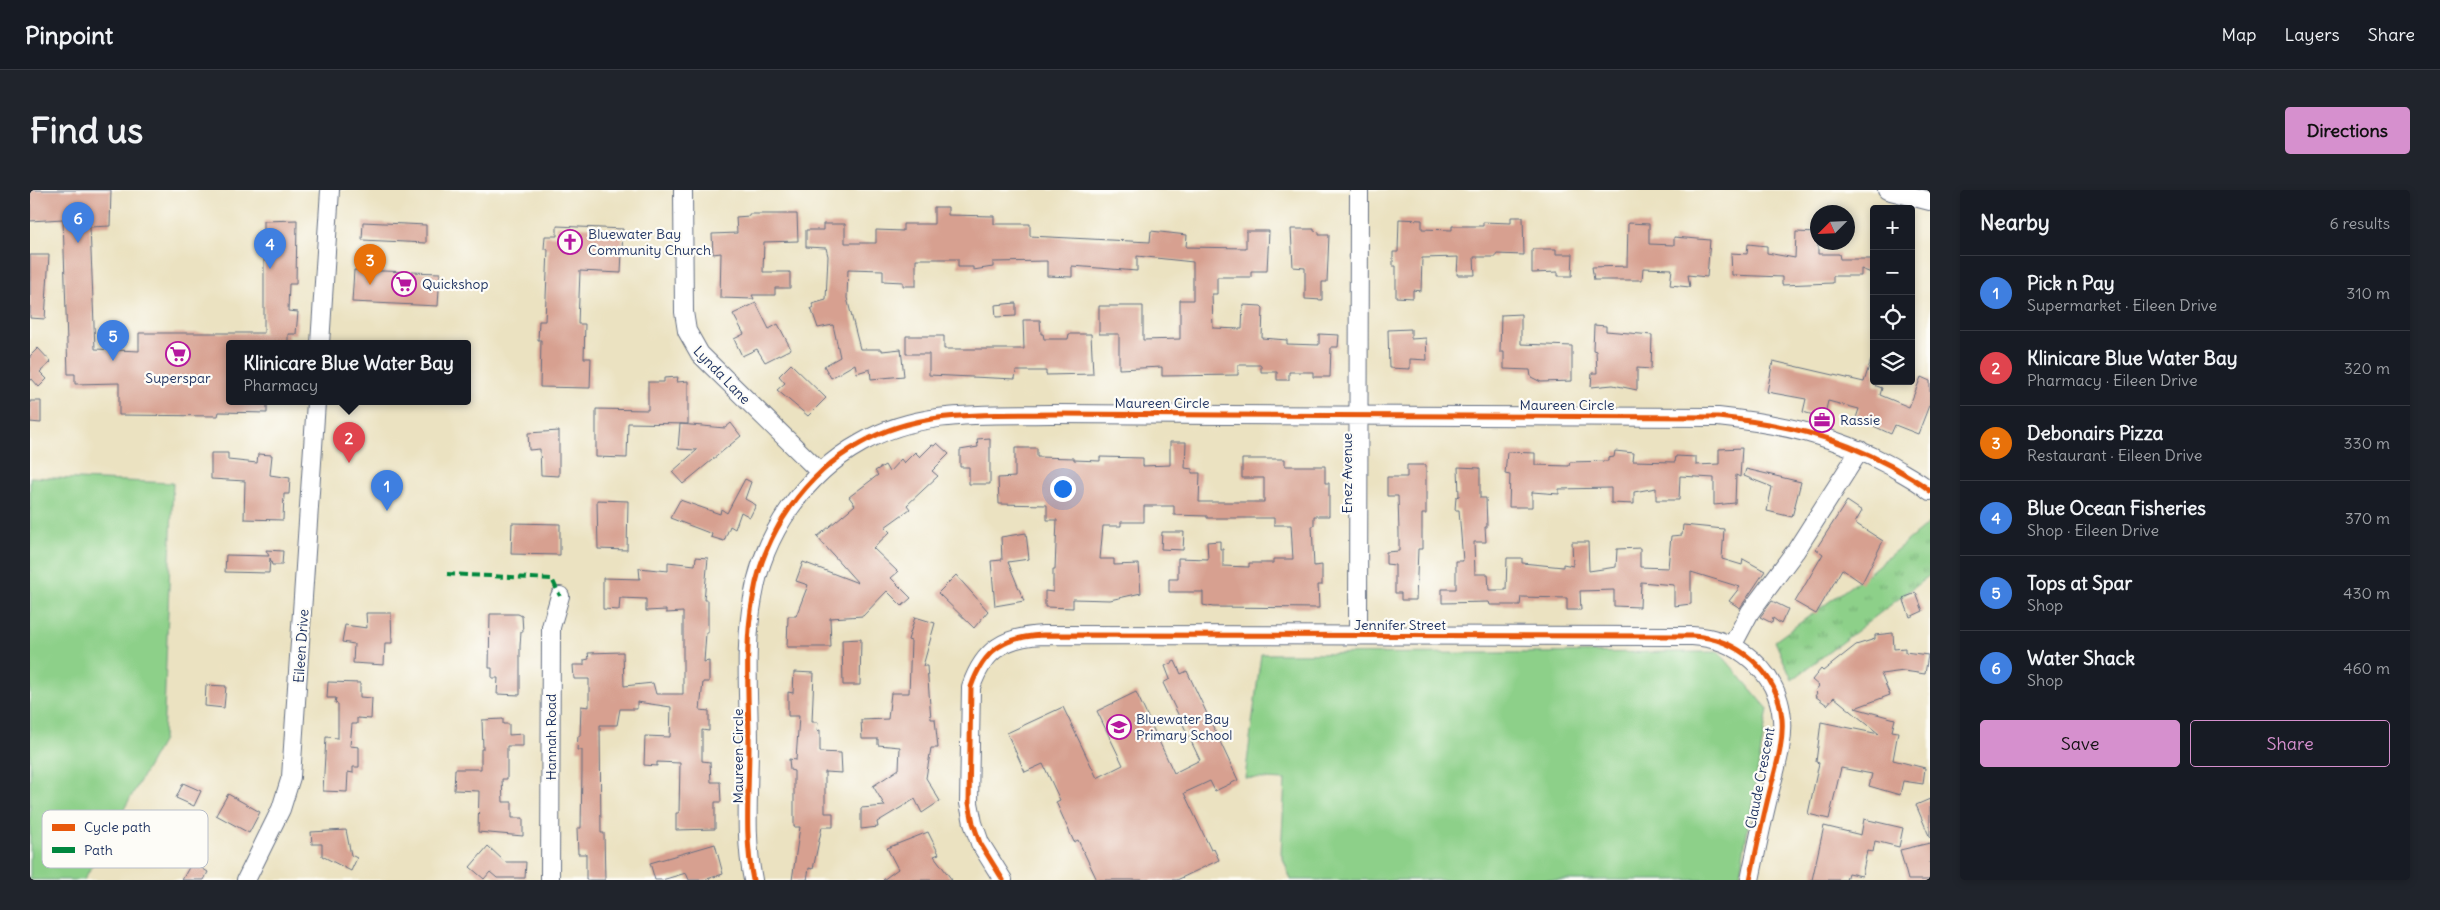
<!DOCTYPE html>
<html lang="en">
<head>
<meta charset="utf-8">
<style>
  body { margin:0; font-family:Delius,sans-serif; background:#20242c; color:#f1f3f6 }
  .controls { position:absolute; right:15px; top:15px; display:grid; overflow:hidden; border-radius:5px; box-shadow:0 2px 8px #0003 }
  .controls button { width:45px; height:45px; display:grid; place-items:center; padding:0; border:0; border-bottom:1px solid #363941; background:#171b24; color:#f1f3f6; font:25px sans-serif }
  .compass { position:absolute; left:1780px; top:15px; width:45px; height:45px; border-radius:50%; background:#171b24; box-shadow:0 2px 8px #0003; rotate:246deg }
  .you { position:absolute; left:1032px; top:298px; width:18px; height:18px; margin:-12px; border:4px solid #fff; border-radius:50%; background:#1a73e8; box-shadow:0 0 0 8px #1a73e833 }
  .badge { display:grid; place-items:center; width:32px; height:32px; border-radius:50%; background:#d690ce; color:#fff; font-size:16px; font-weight:700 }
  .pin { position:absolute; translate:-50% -41px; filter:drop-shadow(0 1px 2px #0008) }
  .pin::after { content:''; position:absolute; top:26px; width:18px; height:15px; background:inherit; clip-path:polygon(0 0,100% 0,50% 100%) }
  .popup { position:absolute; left:196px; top:150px; width:245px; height:65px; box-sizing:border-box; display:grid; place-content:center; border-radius:5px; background:#171b24; filter:drop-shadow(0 1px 4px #0005); font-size:16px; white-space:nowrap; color:#9ea1a6 }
  .popup b { font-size:19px; color:#f1f3f6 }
  .popup::after { content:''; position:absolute; left:50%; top:100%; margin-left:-10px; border:10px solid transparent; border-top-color:#171b24 }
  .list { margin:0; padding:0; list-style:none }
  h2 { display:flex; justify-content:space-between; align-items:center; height:65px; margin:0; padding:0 20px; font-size:21px }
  h2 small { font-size:16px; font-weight:400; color:#9ea1a6 }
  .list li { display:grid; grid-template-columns:32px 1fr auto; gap:15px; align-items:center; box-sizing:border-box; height:75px; padding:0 20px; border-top:1px solid #363941 }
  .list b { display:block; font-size:19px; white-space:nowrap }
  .list p { margin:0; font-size:16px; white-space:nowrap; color:#9ea1a6 }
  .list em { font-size:16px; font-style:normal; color:#9ea1a6 }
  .actions { display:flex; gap:10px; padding:15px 20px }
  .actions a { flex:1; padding:11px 0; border:1px solid #d690ce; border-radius:5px; text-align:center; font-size:18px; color:#d690ce }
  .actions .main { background:#d690ce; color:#111 }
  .icon { flex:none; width:28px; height:28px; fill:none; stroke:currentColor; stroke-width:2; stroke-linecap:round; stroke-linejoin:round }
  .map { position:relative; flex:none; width:1900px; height:690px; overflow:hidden; border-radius:5px }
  header { display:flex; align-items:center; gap:30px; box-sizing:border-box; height:70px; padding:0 25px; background:#171b24; border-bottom:1px solid #363941 }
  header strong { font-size:24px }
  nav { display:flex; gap:28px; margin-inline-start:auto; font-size:18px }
  .intro { display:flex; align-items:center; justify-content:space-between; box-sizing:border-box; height:120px; padding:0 30px }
  h1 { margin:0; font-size:35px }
  .button { padding:12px 22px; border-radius:5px; background:#d690ce; color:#111; font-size:18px; font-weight:700 }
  main { display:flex; gap:30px; padding:0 30px }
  aside { flex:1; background:#171b24; border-radius:5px; box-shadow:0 2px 8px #0003 }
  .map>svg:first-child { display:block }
  .grass { fill:#8dd089; stroke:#548074 }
  .park { fill:url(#park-tufts); stroke:#548074 }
  .building { fill:#d7a090 }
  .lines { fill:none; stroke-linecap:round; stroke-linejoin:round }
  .minor-casing { stroke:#646e81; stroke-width:20 }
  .minor { stroke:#fff; stroke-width:18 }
  .quiet { stroke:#00873e; stroke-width:4; stroke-dasharray:8 4; stroke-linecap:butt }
  .cycleway-casing { stroke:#fdfcf7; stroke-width:8 }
  .cycleway { stroke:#e8590c; stroke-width:5 }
  .labels { text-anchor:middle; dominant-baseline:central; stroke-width:4.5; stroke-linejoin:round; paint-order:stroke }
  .poi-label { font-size:14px; fill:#1b2f5e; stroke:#fdfcf7; text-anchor:start }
  .street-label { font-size:14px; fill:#1b2f5e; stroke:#fdfcf7 }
  .key { fill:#fdfcf7; stroke:#b9bec9; stroke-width:1 }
  .key-label { font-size:14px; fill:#1b2f5e }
</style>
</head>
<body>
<header>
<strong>Pinpoint</strong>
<nav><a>Map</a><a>Layers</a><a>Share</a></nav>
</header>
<div class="intro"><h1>Find us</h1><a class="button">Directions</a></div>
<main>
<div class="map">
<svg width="1900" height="690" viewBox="0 0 1900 690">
  <defs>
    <pattern id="park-tufts" width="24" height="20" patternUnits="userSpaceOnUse" patternTransform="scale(1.25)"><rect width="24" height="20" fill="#8dd089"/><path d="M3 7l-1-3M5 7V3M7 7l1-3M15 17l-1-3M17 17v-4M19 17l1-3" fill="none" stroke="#72a973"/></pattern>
  </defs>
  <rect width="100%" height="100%" fill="#fdfcf7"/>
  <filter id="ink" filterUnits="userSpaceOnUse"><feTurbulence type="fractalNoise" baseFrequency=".02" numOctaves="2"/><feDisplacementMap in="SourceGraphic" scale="10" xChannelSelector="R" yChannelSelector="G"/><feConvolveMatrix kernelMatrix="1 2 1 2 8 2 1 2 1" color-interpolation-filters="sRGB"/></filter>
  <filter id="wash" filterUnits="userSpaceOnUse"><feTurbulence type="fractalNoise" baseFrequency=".0096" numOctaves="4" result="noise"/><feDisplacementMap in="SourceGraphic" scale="20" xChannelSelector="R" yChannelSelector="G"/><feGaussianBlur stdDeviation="1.12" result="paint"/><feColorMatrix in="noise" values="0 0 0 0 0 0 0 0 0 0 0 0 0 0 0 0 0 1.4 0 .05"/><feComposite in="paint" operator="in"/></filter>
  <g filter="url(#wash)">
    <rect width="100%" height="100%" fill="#ebe2c1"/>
    <path class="grass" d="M0 287 143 293 133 550 54 690H0Z
      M1689 462 1738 519 1709 690H1261L1251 663 1255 590 1215 588 1231 464Z"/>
    <path class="park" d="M1900 332V385L1762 490 1745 451 1840 382Z"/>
    <g id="blocks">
      <path class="building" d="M0 0H81L80 36 60 37 65 159 109 161V143H234V31L267 30 266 94H259L258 121 268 122 266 144H258V154H200V212H237V223L189 222 188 226 89 225V193L45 194V184H38L33 29 0 31Z
        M904 17H918V25L964 26V34H1000V46L1120 52 1121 41 1157 45 1156 57 1216 58V41H1239L1237 81H1221V87H1187V104H1182L1183 138 1212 139 1213 115 1231 116 1233 118 1232 148 1257 150V154L1289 155V144L1309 145 1308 157H1301L1300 187H1283V182H1259V190H1247V182H1231V175H1208V185L1132 186V177L1089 179V144H1069V116H1113V150L1150 149V110H1163V72L1107 66V81L1042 76V87L1017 86V71L963 72V77L943 80V77H928V69H886V96H873V92L853 91V80L818 79 817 108 830 159H852V161L871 159 874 186 841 189 840 179 827 183 825 174 801 188 794 176 810 167 803 135 788 138 781 118H784L782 114 796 110 798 66 796 58 776 57V40H793V34H815V53H846V40L873 41V34H904Z
        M719 24H767L768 51 734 52 733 82H760V98H745V105H722L724 109 690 108 691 63 683 64 682 44 707 43 706 27 719 26Z
        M1481 27H1493L1494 65 1466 64V67H1444L1445 85H1427L1428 67 1392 68 1391 101 1383 100V108L1366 107V76H1363V62H1368L1369 29 1392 30V39L1422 40V36H1453V32L1481 33Z
        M333 32 396 35V53L332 50Z
        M1598 33 1619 34V54L1644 55V47L1680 50 1677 87 1658 85 1660 97 1640 95 1642 79 1613 78 1612 90H1564L1562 77 1597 76Z
        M527 36 593 39 591 83 550 81 548 134H555L554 168H561L560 198 510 197 511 150H508L509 131H515L518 59H514L515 46H527Z
        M1261 39H1284V41L1289 42V45H1299L1297 92H1292V110L1275 109V78L1263 77Z
        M1766 42 1788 43V64H1809L1810 69H1844V84L1831 79V86H1803V93L1752 95V87L1702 85 1701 63 1717 64 1718 54 1737 56V63L1765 68Z
        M1502 59H1526V64H1543L1542 86H1528V82L1502 83Z
        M0 65H19L15 129 0 128Z
        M324 80 410 83 408 116 322 112Z
        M726 113 739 139 748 134 761 159 735 172 727 159 712 166 704 149 714 144 703 124Z
        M986 113V126L966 127 965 115Z
        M1491 124V154L1542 156V191L1511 192 1501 187 1500 180 1474 179V162H1470L1471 125Z
        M993 130H1010L1011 144H1013L1014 149H1038L1039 144H1061L1063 184 1016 185V181H986L985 189 899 185V164H876V146H914V159H994Z
        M1564 135 1576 136V141L1622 145 1621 179 1607 178V200L1583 195 1561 197 1562 183H1567L1566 161 1563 160Z
        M1381 139V149L1396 148 1397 170 1380 169V179L1359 178 1358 140Z
        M8 158 21 172 10 182 17 189 9 197 2 189 0 191V166Z
        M1841 170H1844V195L1852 198 1850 205 1879 217 1891 187 1900 191V213L1888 244 1865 235 1861 244 1826 228 1829 219 1798 211 1794 228 1773 222 1776 209 1737 202 1743 171 1834 192Z
        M761 174 796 208 778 226 747 200 755 193 749 186Z
        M648 187 647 192 658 191V234L598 233 597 268 566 267V219L618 220V192H634V188Z
        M0 211H11V233L0 232Z
        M701 233 711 246 653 294 642 282 667 260 648 259 650 234 695 238Z
        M529 241V286L511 285 510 259 499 260 498 243Z
        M960 248V294H939V277H930V260L948 257 947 249Z
        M1140 252H1156L1155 278 1162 279V283H1170L1169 312H1234V288H1212V269H1255V276H1295V293H1299V326H1284V336H1282L1284 376 1292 375V395H1288L1289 418 1183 417 1173 415V402H1139V389H1148V368L1178 369 1177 352 1190 351V359H1193V376L1219 377V373H1243V369H1263L1261 335H1244V328H1177V326L1144 325V316H1114V332H1091V336H1073L1070 369H1084V375L1109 374 1111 403 1080 410 1043 409V418L1015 417V401L1023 402V379H1025L1027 330H1017V315L969 314 968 288 985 287V258H1007V267L1044 268V270L1070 271V267L1113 268V276L1140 275Z
        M907 253 919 264 902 281 908 286 877 315 880 319 855 337 860 342 843 358 868 382 861 388 881 408 872 416 857 401 833 426 800 428 801 457H757L758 426H766L778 395 766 391 773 372 828 393 787 347 825 315 819 307 848 285 845 281 855 275 859 282 871 269 874 273 885 262 890 267 902 255 904 256Z
        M1712 258 1710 287 1706 285 1705 313 1684 315V288L1650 286 1649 310H1626V298L1604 302V314L1581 313V298L1529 299V304L1502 302V317H1479L1480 285 1475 284 1477 262 1505 263V275L1539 276 1540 272 1578 271V268L1584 267 1585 261 1604 263 1603 271 1645 272 1646 266 1666 267V275L1689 274V259Z
        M181 263H198V270L227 273 228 264 242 265 240 285 260 288 259 304H254L253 330 214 329 215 291 181 289Z
        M1377 275H1396V324H1392V359H1388L1386 410H1371V403H1365V375L1356 374V362L1369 361V343L1368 306H1357V287H1377Z
        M1428 277 1450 278V308H1456L1457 337H1455L1456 352H1444L1445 384H1458L1459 400H1476L1477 368H1492V373L1533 377V374L1543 376 1542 352H1558L1559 381 1586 377 1587 359 1610 358V377L1638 378 1641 346 1652 345 1653 335 1694 339 1692 369 1712 375 1713 369 1735 381 1710 418 1699 411 1710 397 1661 382V414L1644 416V395L1611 392 1610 417 1584 416V400L1550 401 1551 420H1537V408L1491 407 1490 415H1460L1459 412 1412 413V399H1426V371H1433L1429 320H1425L1426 307 1429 306Z
        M1716 279 1771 292 1762 327 1737 321 1742 297 1714 286Z
        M715 289 721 292 715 309 726 315 720 327 711 322 705 339 700 336 694 351 681 347 682 344 640 328 650 310 690 324 691 319 697 323Z
        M567 310 598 311 597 360 568 359Z
        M1817 311 1832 321 1825 333 1853 351 1832 393 1812 379 1786 424 1765 412 1793 364 1786 359Z
        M482 333 530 334V365L481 364Z
        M1132 342H1154L1153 360 1131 359Z
        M996 343 999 369 978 372 994 411 965 416 961 371 972 370 971 347Z
        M236 360 253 361 252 375H242L240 368 239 383 195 382 196 365 239 366Z
        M666 367 678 368 674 410H678V443H676L674 472 679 471V492H673L670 520 679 521V541L672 540V571L680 572 681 592H690L691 612H685V639L646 640V623H649L650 573 627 572V576L614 575 615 546 640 547 641 517 607 512V519H590L587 535H570L571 643H574L575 690H556V664H548L547 638H551L552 581V560H547L548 546H550L551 516 559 517V489H544L543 475H554V470L559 469 558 463 593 462 594 496 623 493 626 504H653V422L636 423V420L616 421V409L590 408 589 420 573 419V388L610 389 609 378 638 381V372L665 375Z
        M926 385 958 421 944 438 908 403Z
        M1886 403 1893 421 1880 427 1873 408Z
        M1742 411 1758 419 1751 434 1743 428 1742 433 1730 427Z
        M336 423H361L362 453H355L354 475 323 473 324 454 312 452 315 435 337 438Z
        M460 424H488L492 426 493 442H491L490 456V505L467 504 468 488H462V478H459Z
        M885 427 905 433 893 476H897L901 529H905L908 558H901L896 588 910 611 892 623 885 609 847 632 848 637 831 639V618L855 616 843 596 869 579 870 557 848 555V549H832L831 530 858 529 861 503H879L881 451 878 450Z
        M1863 443 1864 459 1875 458V462L1898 465 1895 484 1874 481 1851 484 1860 505 1825 518 1865 529 1862 541 1868 542 1863 570 1895 578 1893 594 1873 591 1870 605 1839 596 1842 584 1811 578 1799 629 1778 624 1789 573 1786 572 1791 532 1849 544 1804 507 1797 515 1785 506 1787 503 1785 501 1789 496 1782 490 1791 479 1793 481 1826 455 1845 449V445Z
        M831 449 830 495H813L812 450Z
        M1145 471 1151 484 1157 481 1208 590 1185 601 1180 591 1154 603 1181 660 1184 659 1189 670 1147 690H1067L1048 650 1044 652 1026 612 1030 610 1013 574 995 582 977 543 1033 517 1067 588 1093 575 1067 521 1106 502 1144 583 1170 570 1133 493 1140 489 1135 476Z
        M764 482 784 483 782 532H788L787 541 790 540V562L811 563 812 583 795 582V623H803V637H792L783 679 779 678 777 690H762L770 637H764V581L760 580 759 569 766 570 769 526H758V502L763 503Z
        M298 492 330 493V507L342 508 341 529 327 528V534H322L320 556 329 557V577H323V583L318 582 317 602 293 601 296 547 308 548V514L305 513 306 508H297Z
        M176 495 196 496 194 518 175 516Z
        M473 529V534H479V545L493 544V556H477V589H472L473 612H482V628H493V646L448 642 449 601 424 600 425 579H451V559H453L452 530Z
        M153 593 171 601 164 616 146 608Z
        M198 604 230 622 219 643 186 625Z
        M1900 609V648L1886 615Z
        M1834 629 1873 638 1869 657 1845 651 1843 662 1837 661 1832 686 1818 683 1816 690H1782L1794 636 1831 645Z
        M316 640 321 665 327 668 321 681 292 666V654H282L281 642Z
        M898 642 909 664 904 666 922 690H853L868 679 857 658Z
        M1900 653V690H1878L1870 660Z
        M685 654 693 684 674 690H659L656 683 632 690H625L620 673Z
        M458 656 475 672H496L495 688H467L460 682 454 689 440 677Z
        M162 672 178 682 174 690H152Z"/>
    </g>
  </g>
  <g filter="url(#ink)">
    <use href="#blocks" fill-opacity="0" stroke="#646e81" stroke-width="1"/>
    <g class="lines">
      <defs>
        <path id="minor" d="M653 0 654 122 657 141 670 164 790 282
          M1857 0 1900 11
          M290 154 300 0
          M1765 362 1830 260
          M1328 446 1329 0
          M1702 456 1720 422 1764 363
          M216 690 251 619 261 587 286 212
          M520 690 521 437 530 406
          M723 690C714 647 719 600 719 556 719 507 714 455 723 408 733 344 775 284 831 253 890 219 957 225 1022 224 1080 224 1138 225 1197 225 1361 226 1524 226 1688 227 1752 234 1804 245 1861 276 1874 284 1889 291 1900 301
          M973 690 950 653 943 633 939 613 941 497C954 459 975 447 1013 445L1662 446C1707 448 1748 481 1752 529 1754 554 1745 580 1739 604 1732 632 1726 661 1720 690"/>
      </defs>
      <use href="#minor" class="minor-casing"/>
      <use href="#minor" class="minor"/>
      <path class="quiet" d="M417 384 522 389 530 406"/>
      <defs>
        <path id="cycleway" d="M723 690C714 647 719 600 719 556 719 507 714 455 723 408 733 344 775 284 831 253 890 219 957 225 1022 224 1080 224 1138 225 1197 225 1361 226 1524 226 1688 227 1752 234 1804 245 1861 276 1874 284 1889 291 1900 301
          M973 690 950 653 943 633 939 613 941 497C954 459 975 447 1013 445L1662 446C1707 448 1748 481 1752 529 1754 554 1745 580 1739 604 1732 632 1726 661 1720 690"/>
      </defs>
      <use href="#cycleway" class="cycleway-casing"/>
      <use href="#cycleway" class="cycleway"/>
    </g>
  </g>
  <defs>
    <symbol id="church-ring" viewBox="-11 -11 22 22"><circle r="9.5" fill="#fdfcf7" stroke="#b5179e" stroke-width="1.5"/><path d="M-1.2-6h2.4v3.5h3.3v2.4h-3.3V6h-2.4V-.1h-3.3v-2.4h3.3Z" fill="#b5179e"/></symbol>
    <symbol id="supermarket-ring" viewBox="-11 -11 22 22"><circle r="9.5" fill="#fdfcf7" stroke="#b5179e" stroke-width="1.5"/><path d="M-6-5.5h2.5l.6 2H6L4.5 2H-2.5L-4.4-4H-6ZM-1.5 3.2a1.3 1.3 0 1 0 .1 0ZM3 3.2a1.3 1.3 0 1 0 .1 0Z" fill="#b5179e"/></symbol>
    <symbol id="office-ring" viewBox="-11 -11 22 22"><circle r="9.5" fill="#fdfcf7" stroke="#b5179e" stroke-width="1.5"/><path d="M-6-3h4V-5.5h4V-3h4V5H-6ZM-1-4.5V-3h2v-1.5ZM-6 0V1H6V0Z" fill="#b5179e"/></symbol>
    <symbol id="school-ring" viewBox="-11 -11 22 22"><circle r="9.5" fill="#fdfcf7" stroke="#b5179e" stroke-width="1.5"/><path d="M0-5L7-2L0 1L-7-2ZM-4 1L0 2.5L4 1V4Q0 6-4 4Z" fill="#b5179e"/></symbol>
  </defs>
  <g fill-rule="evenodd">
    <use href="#church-ring" x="526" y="38" width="28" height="28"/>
    <use href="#supermarket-ring" x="360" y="80" width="28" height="28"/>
    <use href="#supermarket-ring" x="134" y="150" width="28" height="28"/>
    <use href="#office-ring" x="1778" y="216" width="28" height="28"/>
    <use href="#school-ring" x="1075" y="523" width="28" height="28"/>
  </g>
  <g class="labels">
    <g class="poi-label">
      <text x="558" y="44">Bluewater Bay<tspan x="558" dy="16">Community Church</tspan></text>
      <text x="392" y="94">Quickshop</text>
      <text x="148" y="188" text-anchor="middle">Superspar</text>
      <text x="1810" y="230">Rassie</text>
      <text x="1106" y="529">Bluewater Bay<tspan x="1106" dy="16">Primary School</tspan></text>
    </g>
    <g class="street-label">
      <text transform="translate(692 185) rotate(46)">Lynda Lane</text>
      <text x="1132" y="213">Maureen Circle</text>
      <text x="1537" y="215">Maureen Circle</text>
      <text transform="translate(1317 283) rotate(-90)">Enez Avenue</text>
      <text x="1370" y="435">Jennifer Street</text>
      <text transform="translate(271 456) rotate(-86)">Eileen Drive</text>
      <text transform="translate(521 547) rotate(-90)">Hannah Road</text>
      <text transform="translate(708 566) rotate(-90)">Maureen Circle</text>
      <text transform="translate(1730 588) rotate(-79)">Claude Crescent</text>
    </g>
  </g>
  <rect x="12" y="620" width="166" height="58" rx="8" class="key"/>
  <rect x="22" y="634" width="23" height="7" fill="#e8590c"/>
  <rect x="22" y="657" width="23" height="6" fill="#00873e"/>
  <g class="key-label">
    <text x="54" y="642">Cycle path</text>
    <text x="54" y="665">Path</text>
  </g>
</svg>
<div class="controls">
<button>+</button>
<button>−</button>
<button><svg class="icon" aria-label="locate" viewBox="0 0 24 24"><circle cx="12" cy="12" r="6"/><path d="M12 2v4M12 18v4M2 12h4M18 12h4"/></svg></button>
<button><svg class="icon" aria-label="layers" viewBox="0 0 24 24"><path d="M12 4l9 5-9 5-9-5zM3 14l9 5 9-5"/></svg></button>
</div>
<svg class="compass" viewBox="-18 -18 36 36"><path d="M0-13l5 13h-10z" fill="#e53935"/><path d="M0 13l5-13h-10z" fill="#9ea1a6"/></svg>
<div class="you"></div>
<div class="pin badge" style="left:357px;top:321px;background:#3f7fe0">1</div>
<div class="pin badge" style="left:319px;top:273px;background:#e0444e">2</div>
<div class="popup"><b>Klinicare Blue Water Bay</b>Pharmacy</div>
<div class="pin badge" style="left:340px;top:95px;background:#e8710a">3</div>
<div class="pin badge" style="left:240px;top:79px;background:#3f7fe0">4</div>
<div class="pin badge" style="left:83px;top:171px;background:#3f7fe0">5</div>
<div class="pin badge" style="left:48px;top:53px;background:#3f7fe0">6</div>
</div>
<aside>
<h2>Nearby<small>6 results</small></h2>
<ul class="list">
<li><span class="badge" style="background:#3f7fe0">1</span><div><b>Pick n Pay</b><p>Supermarket · Eileen Drive</p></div><em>310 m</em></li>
<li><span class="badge" style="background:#e0444e">2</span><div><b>Klinicare Blue Water Bay</b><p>Pharmacy · Eileen Drive</p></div><em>320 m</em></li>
<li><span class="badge" style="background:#e8710a">3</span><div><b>Debonairs Pizza</b><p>Restaurant · Eileen Drive</p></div><em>330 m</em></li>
<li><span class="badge" style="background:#3f7fe0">4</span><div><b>Blue Ocean Fisheries</b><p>Shop · Eileen Drive</p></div><em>370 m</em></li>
<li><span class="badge" style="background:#3f7fe0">5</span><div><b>Tops at Spar</b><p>Shop</p></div><em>430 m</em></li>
<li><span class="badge" style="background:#3f7fe0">6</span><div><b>Water Shack</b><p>Shop</p></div><em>460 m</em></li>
</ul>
<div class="actions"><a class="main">Save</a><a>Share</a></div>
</aside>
</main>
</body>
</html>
